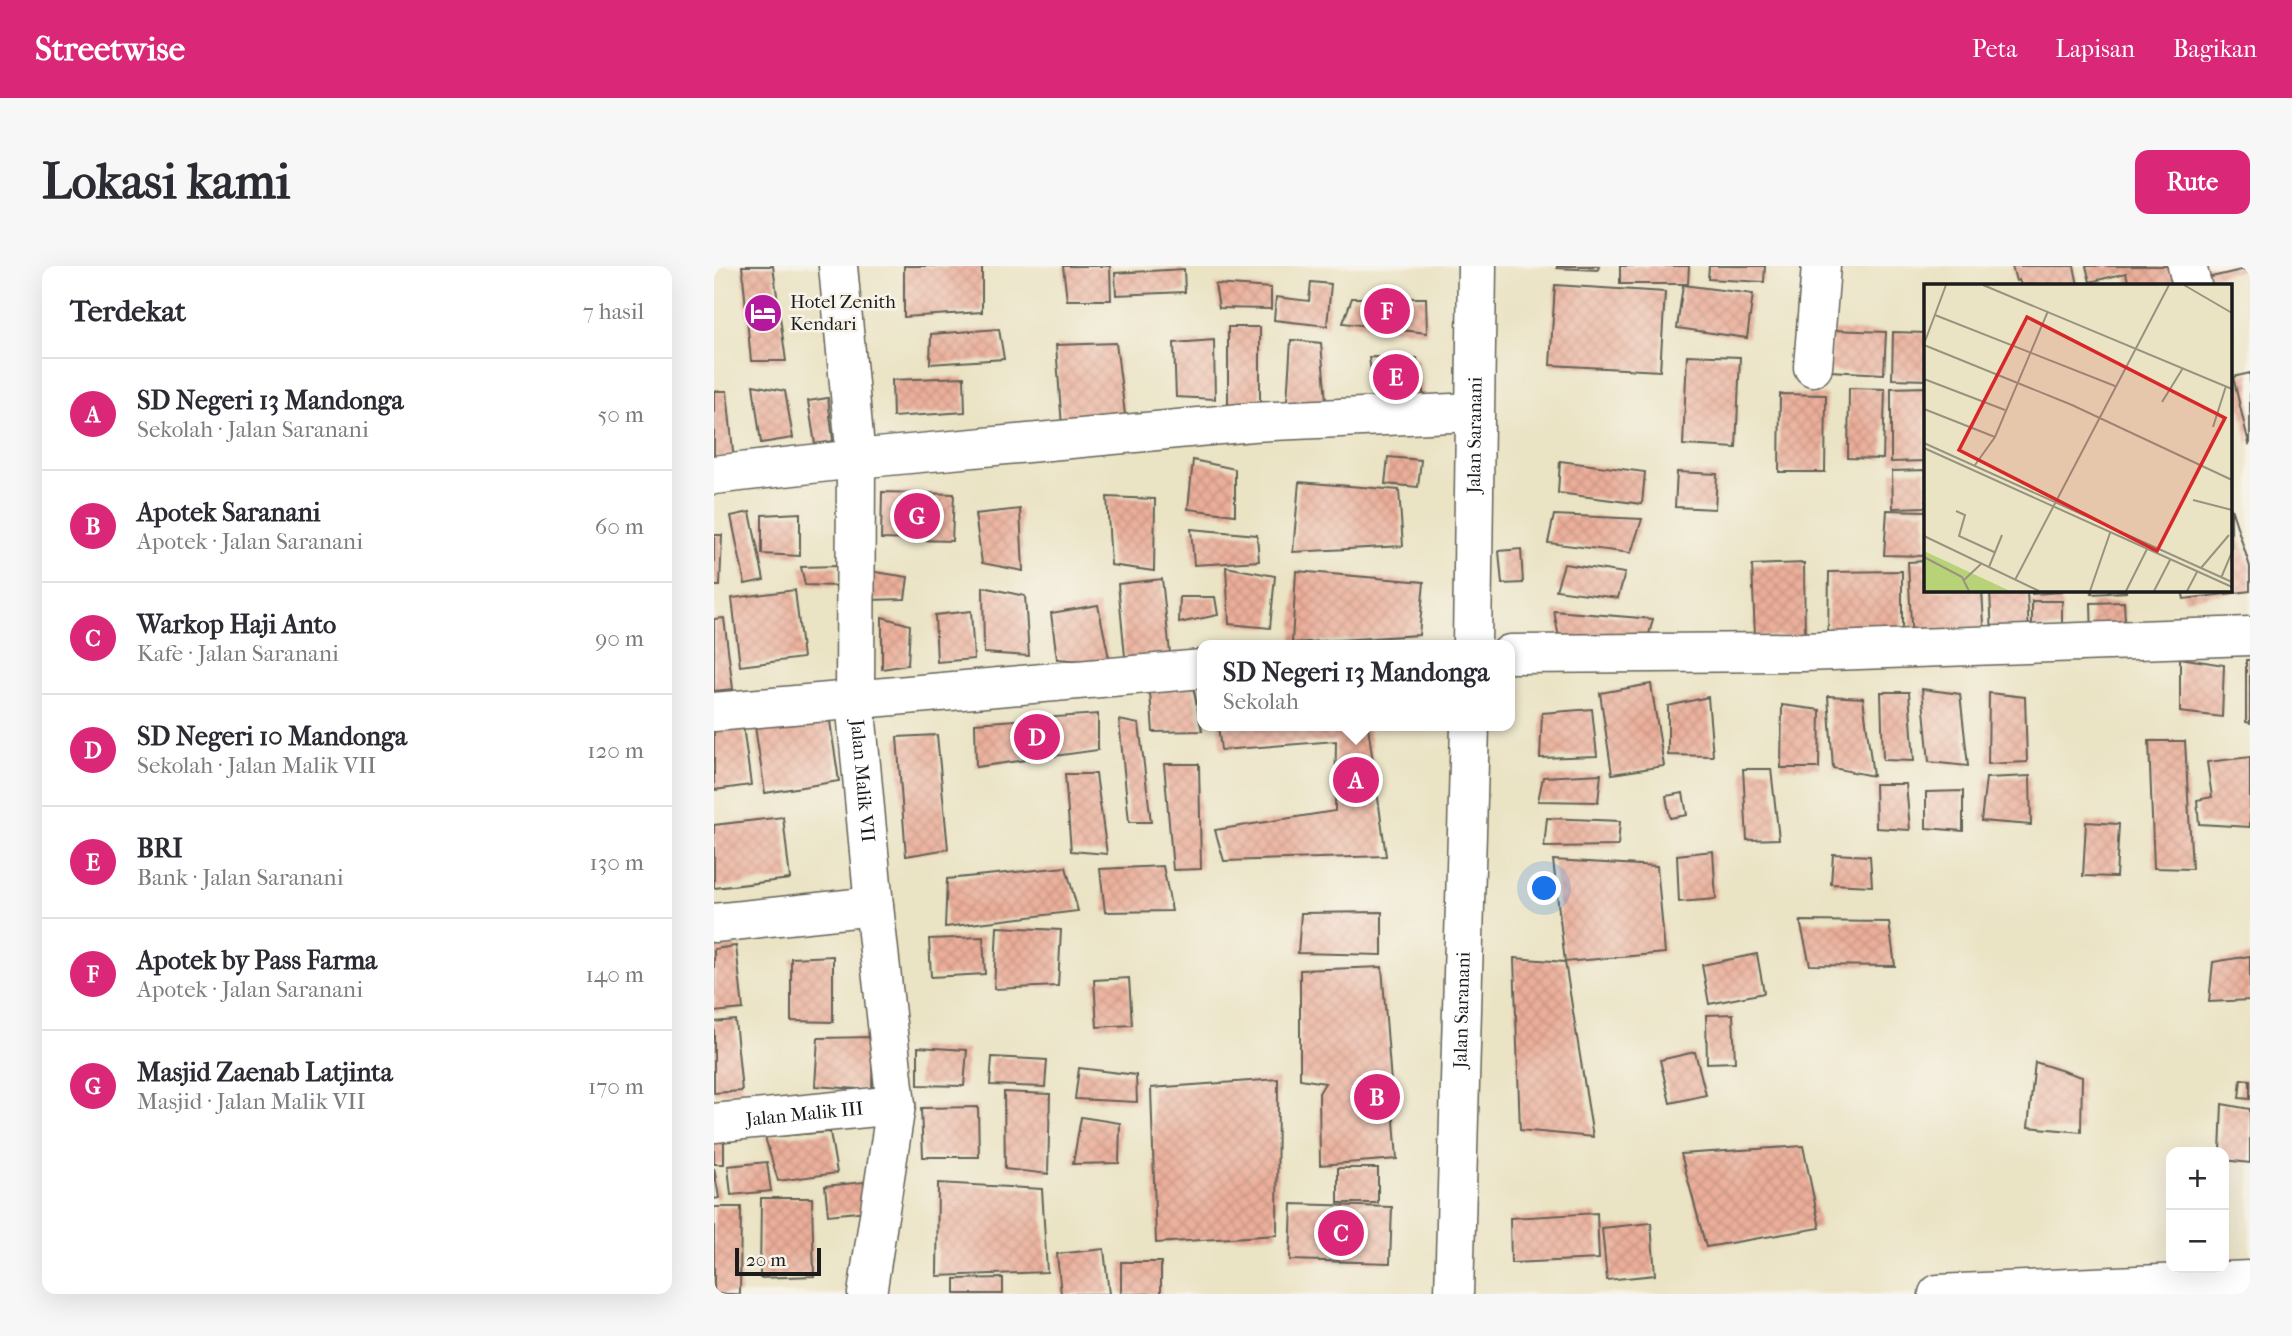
<!DOCTYPE html>
<html lang="id">
<head>
<meta charset="utf-8">
<style>
  body { margin:0; font-family:"IM FELL French Canon",serif; background:#f7f7f7; color:#2b2b33 }
  .controls { position:absolute; right:21px; bottom:21px; display:grid; overflow:hidden; border-radius:14px; box-shadow:0 7px 28px #0002 }
  .controls button { width:63px; height:63px; display:grid; place-items:center; padding:0; border:0; border-bottom:2px solid #e1e1e2; background:#fff; color:#2b2b33; font:35px sans-serif }
  .scale { position:absolute; left:21px; bottom:18px; width:86px; box-sizing:border-box; padding-left:7px; border:4px solid #1c1c1c; border-top:0; font-size:19px; line-height:24px; white-space:nowrap; color:#1c1c1c; -webkit-text-stroke:5px #f7f3e8; paint-order:stroke }
  .you { position:absolute; left:831px; top:623px; width:24px; height:24px; margin:-18px; border:5px solid #fff; border-radius:50%; background:#1a73e8; box-shadow:0 0 0 10px #1a73e833 }
  .badge { display:grid; place-items:center; width:46px; height:46px; border-radius:50%; background:#db2777; color:#fff; font-size:23px; font-weight:700 }
  .pin { position:absolute; translate:-50% -50%; border:4px solid #fff; box-shadow:0 2px 7px #0006 }
  .popup { position:absolute; left:483px; top:374px; width:318px; height:91px; box-sizing:border-box; display:grid; place-content:center; border-radius:14px; background:#fff; filter:drop-shadow(0 2px 5px #0005); font-size:23px; white-space:nowrap; color:#7c7c81 }
  .popup b { font-size:26px; color:#2b2b33 }
  .popup::after { content:''; position:absolute; left:50%; top:100%; margin-left:-14px; border:14px solid transparent; border-top-color:#fff }
  .list { margin:0; padding:0; list-style:none }
  h2 { display:flex; justify-content:space-between; align-items:center; height:91px; margin:0; padding:0 28px; font-size:30px }
  h2 small { font-size:23px; font-weight:400; color:#7c7c81 }
  .list li { display:grid; grid-template-columns:46px 1fr auto; gap:21px; align-items:center; box-sizing:border-box; height:112px; padding:0 28px; border-top:2px solid #e1e1e2 }
  .list b { display:block; font-size:26px; white-space:nowrap }
  .list p { margin:0; font-size:23px; white-space:nowrap; color:#7c7c81 }
  .list em { font-size:23px; font-style:normal; color:#7c7c81 }
  .map { position:relative; flex:none; width:1536px; height:1028px; overflow:hidden; border-radius:14px }
  header { display:flex; align-items:center; gap:42px; box-sizing:border-box; height:98px; padding:0 35px; background:#db2777; color:#fff }
  header strong { font-size:33px }
  nav { display:flex; gap:38px; margin-inline-start:auto; font-size:24px }
  .intro { display:flex; align-items:center; justify-content:space-between; box-sizing:border-box; height:168px; padding:0 42px }
  h1 { margin:0; font-size:49px }
  .button { padding:18px 32px; border-radius:14px; background:#db2777; color:#fff; font-size:24px; font-weight:700 }
  main { display:flex; gap:42px; padding:0 42px }
  aside { flex:1; background:#fff; border-radius:14px; box-shadow:0 7px 28px #0002 }
  .map>svg:first-child { display:block }
  .building { fill:url(#building-cross-hatch) }
  .lines { fill:none; stroke-linecap:round; stroke-linejoin:round }
  .minor-casing { stroke:#646257; stroke-width:41 }
  .minor { stroke:#fff; stroke-width:38 }
  .labels { text-anchor:middle; dominant-baseline:central; stroke-width:5; stroke-linejoin:round; paint-order:stroke }
  .poi-label { font-size:19px; fill:#1c1c1c; stroke:#f7f3e8; text-anchor:start }
  .street-label { font-size:19px; fill:#1c1c1c; stroke:#f7f3e8 }
  .inset-road { fill:none; stroke:#989381; stroke-width:2 }
  .view { fill:#d62828; fill-opacity:0.15; stroke:#d62828; stroke-width:3.5 }
  .inset-edge { fill:none; stroke:#1c1c1c; stroke-width:3.5 }
</style>
</head>
<body>
<header>
<strong>Streetwise</strong>
<nav><a>Peta</a><a>Lapisan</a><a>Bagikan</a></nav>
</header>
<div class="intro"><h1>Lokasi kami</h1><a class="button">Rute</a></div>
<main>
<aside>
<h2>Terdekat<small>7 hasil</small></h2>
<ul class="list">
<li><span class="badge">A</span><div><b>SD Negeri 13 Mandonga</b><p>Sekolah · Jalan Saranani</p></div><em>50 m</em></li>
<li><span class="badge">B</span><div><b>Apotek Saranani</b><p>Apotek · Jalan Saranani</p></div><em>60 m</em></li>
<li><span class="badge">C</span><div><b>Warkop Haji Anto</b><p>Kafe · Jalan Saranani</p></div><em>90 m</em></li>
<li><span class="badge">D</span><div><b>SD Negeri 10 Mandonga</b><p>Sekolah · Jalan Malik VII</p></div><em>120 m</em></li>
<li><span class="badge">E</span><div><b>BRI</b><p>Bank · Jalan Saranani</p></div><em>130 m</em></li>
<li><span class="badge">F</span><div><b>Apotek by Pass Farma</b><p>Apotek · Jalan Saranani</p></div><em>140 m</em></li>
<li><span class="badge">G</span><div><b>Masjid Zaenab Latjinta</b><p>Masjid · Jalan Malik VII</p></div><em>170 m</em></li>
</ul>
</aside>
<div class="map">
<svg width="1536" height="1028" viewBox="0 0 1536 1028">
  <defs>
    <pattern id="building-cross-hatch" width="8" height="8" patternUnits="userSpaceOnUse" patternTransform="scale(1.75)"><rect width="8" height="8" fill="#ebae9a"/><path d="M0 0l8 8M0 8l8-8" fill="none" stroke="#c99584"/></pattern>
  </defs>
  <rect width="100%" height="100%" fill="#f7f3e8"/>
  <filter id="ink" filterUnits="userSpaceOnUse"><feTurbulence type="fractalNoise" baseFrequency=".0143" numOctaves="2"/><feDisplacementMap in="SourceGraphic" scale="14" xChannelSelector="R" yChannelSelector="G"/><feConvolveMatrix kernelMatrix="1 2 1 2 8 2 1 2 1" color-interpolation-filters="sRGB"/></filter>
  <filter id="wash" filterUnits="userSpaceOnUse"><feTurbulence type="fractalNoise" baseFrequency=".00686" numOctaves="4" result="noise"/><feDisplacementMap in="SourceGraphic" scale="28" xChannelSelector="R" yChannelSelector="G"/><feGaussianBlur stdDeviation="1.57" result="paint"/><feColorMatrix in="noise" values="0 0 0 0 0 0 0 0 0 0 0 0 0 0 0 0 0 1.4 0 .05"/><feComposite in="paint" operator="in"/></filter>
  <g filter="url(#wash)">
    <rect width="100%" height="100%" fill="#eae3c4"/>
    <g id="blocks">
      <path class="building" d="M28 0H59L72 95H37Z
        M190 0H268V46L190 51Z
        M349 0H396L397 34H353Z
        M843 0H885L884 4 843 2Z
        M906 0H975L974 18H906Z
        M995 0H1051L1050 16 994 13Z
        M1298 0H1360L1364 19H1307L1305 14 1302 15Z
        M1372 0H1464L1469 19H1415L1412 7 1376 16Z
        M1486 0H1536V2L1489 13Z
        M470 3 471 26 402 29 401 7Z
        M597 16 617 18 613 60 560 54 562 31 595 35Z
        M501 18 557 22V43L505 42Z
        M841 19 951 26 946 105 836 99Z
        M969 19 1039 28 1033 72 963 62Z
        M638 32H712L713 67 629 57Z
        M514 61H546V147H514Z
        M285 63 290 93 216 98 217 68Z
        M1118 64 1172 66 1170 108 1116 105Z
        M1179 66 1212 67V114L1178 113Z
        M500 74 501 133 462 131 460 77Z
        M577 74 607 77 612 135H573Z
        M402 77 412 156 348 161 342 79Z
        M973 89 1026 91 1022 182 969 179Z
        M655 91 703 92 710 131 661 137Z
        M1536 107V177L1535 178 1519 111Z
        M250 111 251 146 179 151 178 114Z
        M39 119 71 125 79 172 47 177Z
        M1212 121V195L1177 196V122Z
        M1135 122 1171 123 1169 193 1134 192Z
        M0 125H13L20 196 0 197Z
        M1066 128 1112 129 1111 206H1065Z
        M114 132 119 175 101 178 94 135Z
        M674 191 707 194 704 221 671 218Z
        M479 194 521 203V249L474 243Z
        M846 195 931 206 928 238 844 227Z
        M1212 204V241L1179 242 1178 205Z
        M963 206 1003 208 1001 243 961 241Z
        M585 216 685 224 689 280 579 286Z
        M168 226 240 228 238 275 167 273Z
        M393 231 441 233 440 305 397 299Z
        M1517 242 1536 301V325L1470 333 1468 324H1517Z
        M306 243 309 305 268 297 261 248Z
        M1173 244 1212 245V290L1170 289Z
        M36 246 50 314 31 318 17 250Z
        M86 247V290L48 288V249Z
        M840 249 928 253 917 287 834 277Z
        M477 263 543 269 545 295 480 299Z
        M0 269H8L6 320H0Z
        M807 283 809 317 788 318 785 285Z
        M1212 295V324H1268L1271 375 1198 379 1194 296Z
        M1090 297 1091 371 1041 370 1038 299Z
        M850 298 911 307 904 332 842 324Z
        M123 300 122 320 91 319 87 301Z
        M512 301 561 310 556 362 515 358Z
        M155 305 194 311 191 333 154 334Z
        M582 305 710 316 705 369 578 377Z
        M1188 305V372H1114L1115 306Z
        M448 313 457 396 412 401 404 318Z
        M269 321 311 330 315 390 270 387Z
        M81 324 89 392 26 400 18 332Z
        M1276 324H1313L1315 370 1278 372Z
        M1318 324H1347V326L1318 328Z
        M1378 324H1412V326L1378 328Z
        M466 331H501L504 349 465 357Z
        M1318 335H1348V362H1318Z
        M1410 336 1412 372 1378 373 1377 337Z
        M384 339 396 397 343 393 337 347Z
        M257 345 260 393 223 396 221 349Z
        M840 345 939 353 932 380 846 377Z
        M168 351 196 359 194 399 168 403Z
        M10 352 19 423 0 425V353Z
        M1466 392 1510 399 1508 451 1466 446Z
        M1532 394H1536V457L1532 456Z
        M937 418 950 500 898 508 886 427Z
        M479 420 488 465 439 466 436 427Z
        M1208 423 1246 428 1254 500 1215 496Z
        M1167 426H1195L1200 495 1169 494Z
        M1275 427 1311 431 1313 496 1274 498Z
        M1114 430 1149 432 1159 510 1119 502Z
        M994 431 999 490 954 489V440Z
        M1068 439 1106 444 1105 502H1067Z
        M114 442 125 515 51 527 40 454Z
        M878 443 883 490 826 492 828 447Z
        M384 448V484L262 501 261 457Z
        M405 454 425 458 437 556H415Z
        M29 460 37 519 0 524V465Z
        M504 460H654L672 590 510 595 501 564 621 545 622 475 507 484Z
        M223 469 234 583 192 590 183 471Z
        M1435 475H1471L1478 603 1440 602Z
        M1536 491V561L1485 558 1483 534 1498 531 1493 496Z
        M450 498H485L487 603 459 604Z
        M1029 503H1057L1065 573 1033 574Z
        M351 508H382L393 588 357 585Z
        M887 508 884 536 824 535 829 511Z
        M1316 510 1317 559 1267 555 1272 512Z
        M1161 518H1192L1196 564 1162 562Z
        M1249 525V565L1212 562V526Z
        M969 527 973 549 956 552 952 530Z
        M69 551 76 613 0 622V559Z
        M833 552 906 555 904 580 830 581Z
        M1372 556 1405 558 1402 611 1369 610Z
        M999 585 1002 633 965 636 963 589Z
        M1119 588 1156 590 1158 620 1117 618Z
        M839 594 943 600 951 687 851 696Z
        M449 600 458 645 391 646 386 603Z
        M352 601 364 645 231 661 233 613Z
        M668 646V689L584 687 587 647Z
        M1086 655 1175 656 1181 700 1096 699Z
        M283 661 347 664 344 720 280 723Z
        M269 671 271 708 217 711 215 673Z
        M22 680 29 743 0 746V683Z
        M1043 688 1050 727 995 738 988 699Z
        M119 690V756L77 755V692Z
        M1536 690V734L1495 736 1499 696Z
        M800 692 851 696 879 871 806 864Z
        M668 701 683 893 606 899 605 827 611 817 586 813V704Z
        M415 712 418 759 383 761 380 714Z
        M1019 748 1021 796 993 797 992 749Z
        M21 754 28 825 0 827V756Z
        M159 771 158 824 101 820 104 772Z
        M204 781 253 784 250 820 204 819Z
        M981 786 992 829 956 837 946 794Z
        M278 791 333 794 331 821 276 819Z
        M1321 796 1368 811 1367 866 1314 861Z
        M365 802 422 809 423 836 361 833Z
        M564 813 563 969 442 977 437 822Z
        M1527 813 1536 814V833L1525 832Z
        M290 826 336 828 334 908 291 903Z
        M1508 838 1536 843V897L1510 894V886H1506Z
        M264 841 265 891H209L207 842Z
        M367 851 406 857 405 897 359 898Z
        M116 866 123 907 64 915 51 871Z
        M0 872H10V898H0Z
        M1089 880 1106 962 992 981 967 888Z
        M53 896 57 925 17 929 14 900Z
        M0 902 5 932 0 933Z
        M624 902H664V937H624Z
        M150 916 153 945 114 949 111 920Z
        M224 917 328 923 333 1006 223 1010Z
        M47 932H98L100 1010 46 1012Z
        M578 938 678 941 676 997 576 994Z
        M0 941H27L26 1028H0Z
        M883 947 885 993 797 997 796 952Z
        M937 957 941 1009 893 1014 888 962Z
        M390 983 395 1028H347L343 988Z
        M407 996H447V1028H407Z
        M289 1012V1028H241V1013Z"/>
    </g>
  </g>
  <g filter="url(#ink)">
    <use href="#blocks" fill-opacity="0" stroke="#646257" stroke-width="2"/>
    <g class="lines">
      <defs>
        <g id="minor">
          <path id="s1" d="M124 0 142 193 141 434 160 640 182 839 153 1028"/>
          <path d="M1473 0 1478 19"/>
          <path d="M1099 101 1107 0"/>
          <path d="M0 209 142 193 538 156 760 146"/>
          <path id="s2" d="M758 379 763 0"/>
          <path d="M796 388 1089 386 1536 370"/>
          <path d="M0 446 488 403"/>
          <path d="M0 657 160 640"/>
          <path id="s3" d="M0 857 182 839"/>
          <path id="s4" d="M740 1028 756 460"/>
          <path d="M1224 1028 1536 1014"/>
        </g>
      </defs>
      <use href="#minor" class="minor-casing"/>
      <use href="#minor" class="minor"/>
    </g>
  </g>
  <defs>
    <symbol id="hotel-disc" viewBox="-11 -11 22 22"><circle r="9.5" fill="#b5179e" stroke="#f7f3e8"/><path d="M-6-4.5h1.5V1H6V5H4.5V3h-9V5H-6ZM-4 0a1.8 1.8 0 1 1 3.6 0ZM.5 0V-2.5h3Q6-2.5 6 0Z" fill="#fff"/></symbol>
  </defs>
  <g fill-rule="evenodd">
    <use href="#hotel-disc" x="27" y="25" width="44" height="44"/>
  </g>
  <g class="labels">
    <g class="poi-label">
      <text x="76" y="36">Hotel Zenith<tspan x="76" dy="22">Kendari</tspan></text>
    </g>
    <g class="street-label">
      <text stroke="none"><textPath href="#s2" startOffset="210">Jalan Saranani</textPath></text>
      <text stroke="none"><textPath href="#s1" startOffset="516">Jalan Malik VII</textPath></text>
      <text stroke="none"><textPath href="#s4" startOffset="284">Jalan Saranani</textPath></text>
      <text stroke="none"><textPath href="#s3" startOffset="91">Jalan Malik III</textPath></text>
    </g>
  </g>
  <g transform="translate(1210 18)">
    <rect width="308" height="308" fill="#eae3c4"/>
    <path d="M0 267 86 307H0Z" fill="#b7d277"/>
    <path class="inset-road" d="M59 1 308 105M260 1 308 29M11 31 191 102M0 60 22 1M0 61 148 121 308 196M0 95 81 126M238 118 259 84M0 125 71 153M289 143 302 102M0 159 308 298M0 164 308 303M51 181 71 153 124 27M269 216 308 226M32 227 41 231 35 252 70 268M0 252 115 307M0 273 38 293 45 307M65 283 78 251M277 284 305 251M297 294 308 268M40 296 58 279M91 296 245 1M166 307 186 249M202 307 223 265M230 307 246 276M263 307 273 288"/>
    <path class="view" d="M103 33 301 134 233 267 35 166Z"/>
    <rect width="308" height="308" class="inset-edge"/>
  </g>
</svg>
<div class="controls">
<button>+</button>
<button>−</button>
</div>
<div class="scale">20 m</div>
<div class="you"></div>
<div class="pin badge" style="left:642px;top:514px">A</div>
<div class="popup"><b>SD Negeri 13 Mandonga</b>Sekolah</div>
<div class="pin badge" style="left:663px;top:831px">B</div>
<div class="pin badge" style="left:627px;top:967px">C</div>
<div class="pin badge" style="left:323px;top:471px">D</div>
<div class="pin badge" style="left:682px;top:111px">E</div>
<div class="pin badge" style="left:673px;top:45px">F</div>
<div class="pin badge" style="left:203px;top:250px">G</div>
</div>
</main>
</body>
</html>
